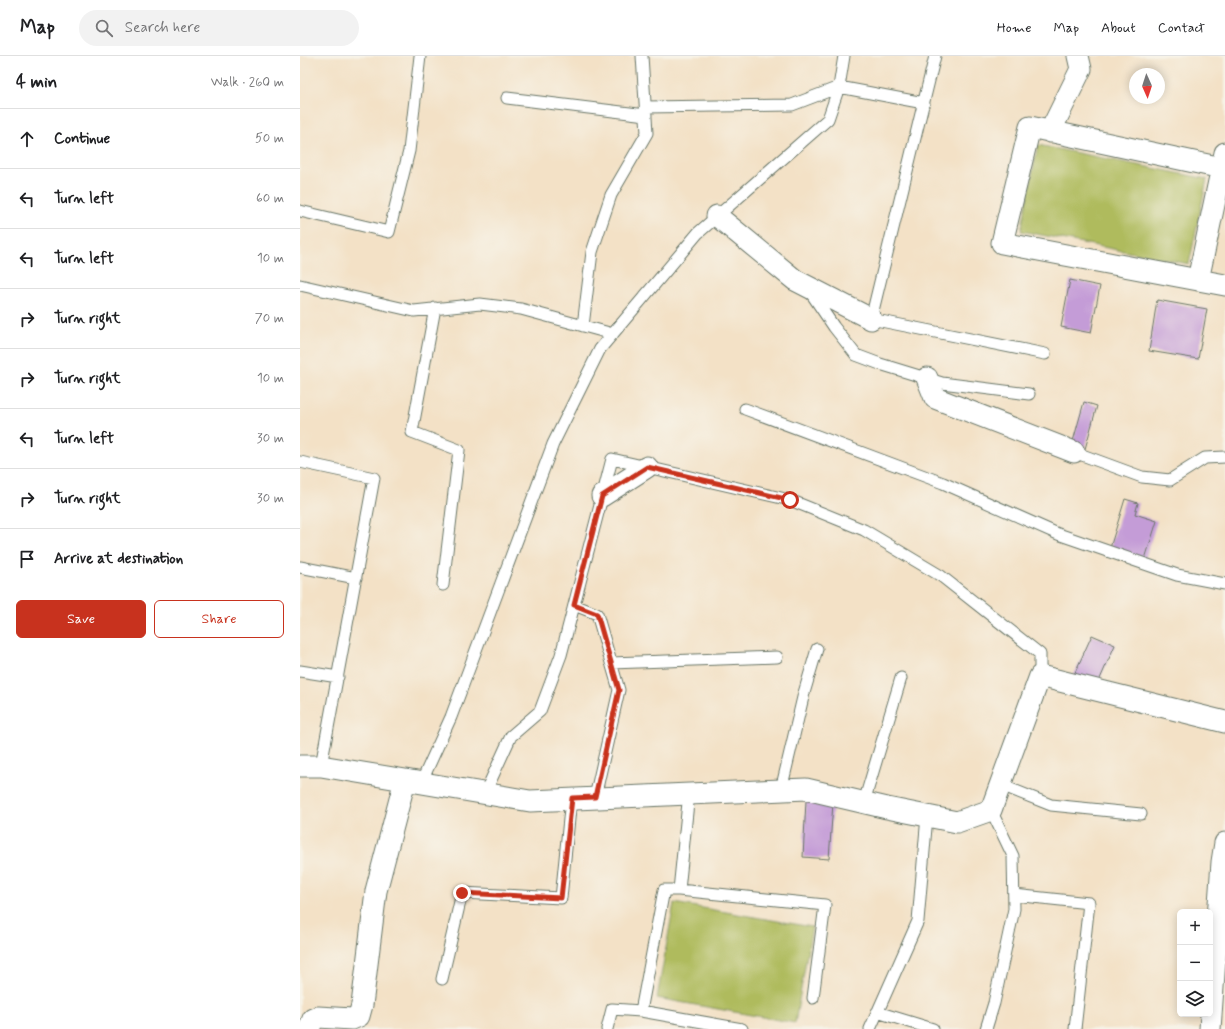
<!DOCTYPE html>
<html lang="en">
<head>
<meta charset="utf-8">
<style>
  body { margin:0; font-family:Mynerve,sans-serif; background:#f2f2f2; color:#202124 }
  .controls { position:absolute; right:12px; bottom:12px; display:grid; overflow:hidden; border-radius:6px; box-shadow:0 2px 10px #0003 }
  .controls button { width:36px; height:36px; display:grid; place-items:center; padding:0; border:0; border-bottom:1px solid #e0e0e0; background:#fff; color:#202124; font:20px sans-serif }
  .compass { position:absolute; left:829px; top:12px; width:36px; height:36px; border-radius:50%; background:#fff; box-shadow:0 2px 10px #0003; rotate:177deg }
  .stop { position:absolute; width:12px; height:12px; margin:-9px; border:3px solid #c8321e; border-radius:50%; background:#fff }
  .stop.end { background:#c8321e; border-color:#fff; box-shadow:0 1px 4px #0008 }
  .list { margin:0; padding:0; list-style:none }
  h2 { display:flex; justify-content:space-between; align-items:center; height:52px; margin:0; padding:0 16px; font-size:17px }
  h2 small { font-size:13px; font-weight:400; color:#757577 }
  .list li { display:grid; grid-template-columns:26px 1fr auto; gap:12px; align-items:center; box-sizing:border-box; height:60px; padding:0 16px; border-top:1px solid #e0e0e0 }
  .list b { display:block; font-size:15px; white-space:nowrap }
  .list em { font-size:13px; font-style:normal; color:#757577 }
  .actions { display:flex; gap:8px; padding:12px 16px }
  .actions a { flex:1; padding:9px 0; border:1px solid #c8321e; border-radius:6px; text-align:center; font-size:14px; color:#c8321e }
  .actions .main { background:#c8321e; color:#fff }
  .icon { flex:none; width:22px; height:22px; fill:none; stroke:currentColor; stroke-width:2; stroke-linecap:round; stroke-linejoin:round }
  .map { position:relative; flex:none; width:925px; height:973px; overflow:hidden }
  header { display:flex; align-items:center; gap:24px; box-sizing:border-box; height:56px; padding:0 20px; background:#fff; border-bottom:1px solid #e0e0e0 }
  header strong { font-size:19px }
  nav { display:flex; gap:22px; margin-inline-start:auto; font-size:14px }
  .search { width:280px; height:36px; background:#f2f2f2; display:flex; align-items:center; gap:10px; box-sizing:border-box; padding:0 14px; border-radius:22px; color:#757577; font-size:15px }
  main { display:flex }
  aside { flex:1; background:#fff }
  .map>svg:first-child { display:block }
  .park { fill:#afbb5d; stroke:#677c48 }
  .building { fill:#c49cd7 }
  .lines { fill:none; stroke-linecap:round; stroke-linejoin:round }
  .service-casing { stroke:#697667; stroke-width:13 }
  .minor-casing { stroke:#697667; stroke-width:23 }
  .service { stroke:#fff; stroke-width:11 }
  .minor { stroke:#fff; stroke-width:21 }
  .route { stroke:#c8321e; stroke-width:5 }
</style>
</head>
<body>
<header>
<strong>Map</strong>
<div class="search"><svg class="icon" aria-label="search" viewBox="0 0 24 24"><circle cx="10" cy="10" r="6"/><path d="M15 15l6 6"/></svg>Search here</div>
<nav><a>Home</a><a>Map</a><a>About</a><a>Contact</a></nav>
</header>
<main>
<aside>
<h2>4 min<small>Walk · 260 m</small></h2>
<ul class="list">
<li><svg class="icon" aria-label="ahead" viewBox="0 0 24 24"><path d="M12 20V5M6 11l6-6 6 6"/></svg><div><b>Continue</b></div><em>50 m</em></li>
<li><svg class="icon" aria-label="left" viewBox="0 0 24 24"><path d="M17 20v-9H6M10 6l-5 5 5 5"/></svg><div><b>Turn left</b></div><em>60 m</em></li>
<li><svg class="icon" aria-label="left" viewBox="0 0 24 24"><path d="M17 20v-9H6M10 6l-5 5 5 5"/></svg><div><b>Turn left</b></div><em>10 m</em></li>
<li><svg class="icon" aria-label="right" viewBox="0 0 24 24"><path d="M7 20v-9h11M14 6l5 5-5 5"/></svg><div><b>Turn right</b></div><em>70 m</em></li>
<li><svg class="icon" aria-label="right" viewBox="0 0 24 24"><path d="M7 20v-9h11M14 6l5 5-5 5"/></svg><div><b>Turn right</b></div><em>10 m</em></li>
<li><svg class="icon" aria-label="left" viewBox="0 0 24 24"><path d="M17 20v-9H6M10 6l-5 5 5 5"/></svg><div><b>Turn left</b></div><em>30 m</em></li>
<li><svg class="icon" aria-label="right" viewBox="0 0 24 24"><path d="M7 20v-9h11M14 6l5 5-5 5"/></svg><div><b>Turn right</b></div><em>30 m</em></li>
<li><svg class="icon" aria-label="arrive" viewBox="0 0 24 24"><path d="M6 21V4h12l-3 4 3 4H6"/></svg><div><b>Arrive at destination</b></div></li>
</ul>
<div class="actions"><a class="main">Save</a><a>Share</a></div>
</aside>
<div class="map">
<svg width="925" height="973" viewBox="0 0 925 973">
  <rect width="100%" height="100%" fill="#f7f3e8"/>
  <filter id="ink" filterUnits="userSpaceOnUse"><feTurbulence type="fractalNoise" baseFrequency=".025" numOctaves="2"/><feDisplacementMap in="SourceGraphic" scale="8" xChannelSelector="R" yChannelSelector="G"/><feConvolveMatrix kernelMatrix="1 2 1 2 8 2 1 2 1" color-interpolation-filters="sRGB"/></filter>
  <filter id="wash" filterUnits="userSpaceOnUse"><feTurbulence type="fractalNoise" baseFrequency=".012" numOctaves="4" result="noise"/><feDisplacementMap in="SourceGraphic" scale="16" xChannelSelector="R" yChannelSelector="G"/><feGaussianBlur stdDeviation="0.9" result="paint"/><feColorMatrix in="noise" values="0 0 0 0 0 0 0 0 0 0 0 0 0 0 0 0 0 1.4 0 .05"/><feComposite in="paint" operator="in"/></filter>
  <g filter="url(#wash)">
    <rect width="100%" height="100%" fill="#f3e1c6"/>
    <path class="park" d="M738 89 907 123 889 208 721 175Z
      M374 847 512 871 495 967 357 942Z"/>
    <g id="blocks">
      <path class="building" d="M770 224 800 230 791 277 761 271Z
        M857 244 907 253 898 303 849 295Z
        M784 346 797 350 785 393 772 389Z
        M825 443 838 447 835 458 857 465 845 503 810 492Z
        M792 579 815 589 796 632 773 621Z
        M506 745 533 747 529 803 503 801Z"/>
    </g>
  </g>
  <g filter="url(#ink)">
    <use href="#blocks" fill-opacity="0" stroke="#697667" stroke-width="1"/>
    <g class="lines">
      <defs>
        <path id="service" d="M635 0 571 263 745 298
          M207 42 346 59
          M346 51 492 49 539 31 624 47
          M0 155 89 176 109 95 120 0
          M0 229 114 255 180 248 221 253 313 278
          M511 237 534 271 556 299 580 308 642 327 729 338
          M135 252 112 376 159 394 143 529
          M283 270 292 196 311 139 347 77 342 0
          M445 353 643 427 758 478 877 519 925 528
          M774 396 842 421 870 424 905 402 925 401
          M0 406 74 422 21 710
          M0 511 56 522
          M274 549 297 558 319 634 295 741
          M311 607 477 601
          M0 615 38 621
          M121 727 151 661 253 388 300 293 398 177 528 63 539 31 544 0
          M701 729 751 749 841 758
          M481 734 504 637 517 593
          M185 737 211 680 240 655 261 599 312 403 490 444 564 474 641 520 740 598V620
          M564 746 601 622
          M379 834 389 737
          M714 839 789 847 775 973
          M142 923 162 837 261 842 271 743
          M341 955 364 834H379L525 849 513 942
          M577 956 633 973
          M307 973 312 953 341 955 442 973
          M570 973 618 865 627 760
          M686 973 694 947 714 853 713 800 691 754"/>
        <path id="minor" d="M750 76 781 13 778 0
          M922 112 730 71 702 187 925 229
          M417 160 495 224 571 263
          M898 224 925 97
          M627 322 635 342 774 396
          M302 440 347 411
          M0 710H21L230 745 506 733 587 752 657 766 691 754 740 620 925 666
          M9 973 13 963 18 961 52 963 59 960 62 949 76 835 105 724
          M910 973 922 806 925 787"/>
      </defs>
      <use href="#service" class="service-casing"/>
      <use href="#minor" class="minor-casing"/>
      <use href="#service" class="service"/>
      <use href="#minor" class="minor"/>
    </g>
  </g>
  <g class="lines" filter="url(#ink)">
    <path class="route" d="M162 837 261 842 272 742 295 741 319 634 297 558 274 549 302 440 347 411 490 444"/>
  </g>
</svg>
<div class="controls">
<button>+</button>
<button>−</button>
<button><svg class="icon" aria-label="layers" viewBox="0 0 24 24"><path d="M12 4l9 5-9 5-9-5zM3 14l9 5 9-5"/></svg></button>
</div>
<svg class="compass" viewBox="-18 -18 36 36"><path d="M0-13l5 13h-10z" fill="#e53935"/><path d="M0 13l5-13h-10z" fill="#757577"/></svg>
<div class="stop" style="left:490px;top:444px"></div>
<div class="stop end" style="left:162px;top:837px"></div>
</div>
</main>
</body>
</html>
